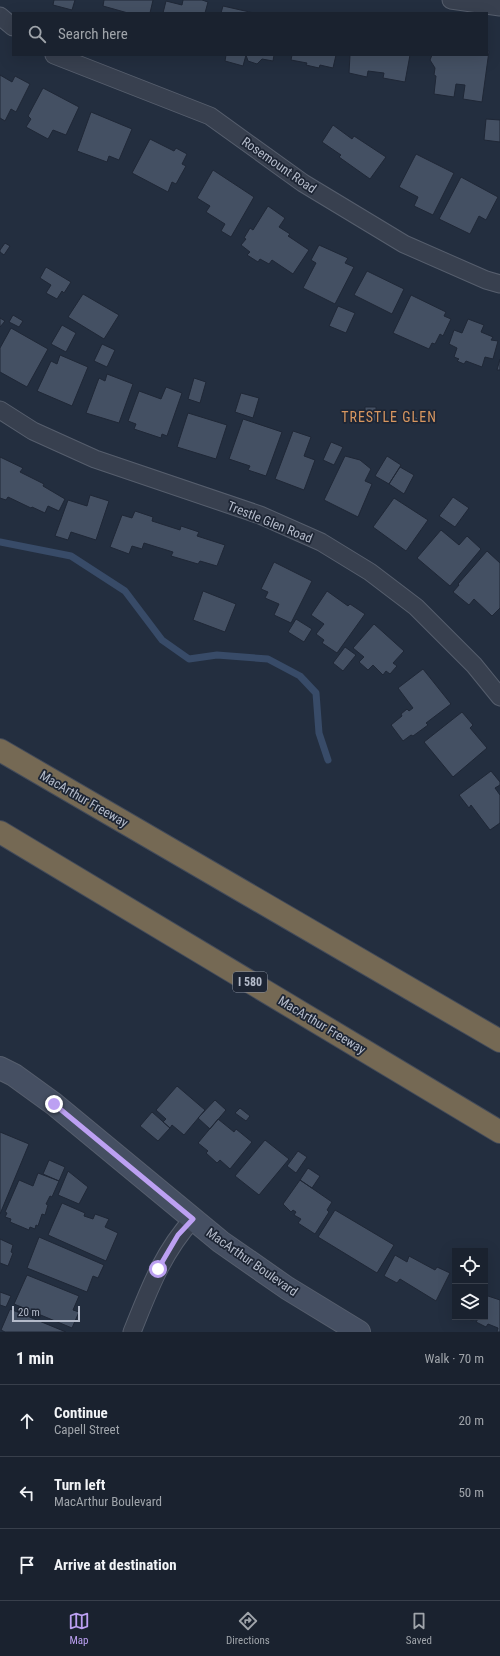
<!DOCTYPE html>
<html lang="en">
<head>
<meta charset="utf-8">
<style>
  body { margin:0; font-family:"Roboto Condensed",sans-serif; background:#232a37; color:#f1f3f6 }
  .controls { position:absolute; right:12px; bottom:12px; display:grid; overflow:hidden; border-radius:0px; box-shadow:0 4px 16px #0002 }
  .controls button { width:36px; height:36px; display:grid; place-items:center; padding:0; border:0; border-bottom:1px solid #383f4b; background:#1a222f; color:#f1f3f6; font:20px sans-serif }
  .scale { position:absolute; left:12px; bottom:10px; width:68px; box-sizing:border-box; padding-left:4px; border:2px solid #b4bbca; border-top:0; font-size:11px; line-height:14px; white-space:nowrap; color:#b4bbca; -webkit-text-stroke:3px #1d2534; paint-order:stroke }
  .stop { position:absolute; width:12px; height:12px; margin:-9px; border:3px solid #bca0f2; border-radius:50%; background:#fff }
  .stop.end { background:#bca0f2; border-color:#fff; box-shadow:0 1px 4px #0008 }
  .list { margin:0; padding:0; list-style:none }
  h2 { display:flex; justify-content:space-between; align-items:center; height:52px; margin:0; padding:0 16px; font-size:17px }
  h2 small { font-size:13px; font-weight:400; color:#9fa4aa }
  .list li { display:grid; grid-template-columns:26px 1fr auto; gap:12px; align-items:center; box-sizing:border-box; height:72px; padding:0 16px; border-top:1px solid #383f4b }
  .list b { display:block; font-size:15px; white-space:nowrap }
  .list p { margin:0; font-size:13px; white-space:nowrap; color:#9fa4aa }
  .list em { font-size:13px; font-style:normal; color:#9fa4aa }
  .icon { flex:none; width:22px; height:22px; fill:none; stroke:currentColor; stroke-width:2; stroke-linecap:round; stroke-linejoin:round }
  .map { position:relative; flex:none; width:500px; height:1332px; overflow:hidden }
  .search { position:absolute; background:#1a222f; box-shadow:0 4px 16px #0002; left:12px; right:12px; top:12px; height:44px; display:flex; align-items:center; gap:10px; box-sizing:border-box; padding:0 14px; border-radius:0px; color:#9fa4aa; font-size:15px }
  .sheet { height:268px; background:#1a222f }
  nav { display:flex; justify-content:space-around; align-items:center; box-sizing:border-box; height:56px; border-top:1px solid #383f4b; background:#1a222f; font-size:11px; color:#9fa4aa }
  nav a { display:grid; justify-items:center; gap:2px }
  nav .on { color:#bca0f2 }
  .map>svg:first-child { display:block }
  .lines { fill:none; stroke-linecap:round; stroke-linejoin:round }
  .stream { stroke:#384b68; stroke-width:7 }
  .building { fill:#445063; stroke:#1f2736 }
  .minor-casing { stroke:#565e6d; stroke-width:19 }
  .secondary-casing { stroke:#565e6d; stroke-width:24 }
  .motorway-casing { stroke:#434b5a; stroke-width:24 }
  .minor { stroke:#38404f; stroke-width:17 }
  .secondary { stroke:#454f62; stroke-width:22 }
  .motorway { stroke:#756954; stroke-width:22 }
  .route { stroke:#bca0f2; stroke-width:5 }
  .labels { text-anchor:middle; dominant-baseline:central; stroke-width:3.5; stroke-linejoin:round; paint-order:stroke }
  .shield { fill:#1d2534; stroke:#878e9d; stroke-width:1 }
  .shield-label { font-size:12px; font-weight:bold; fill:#b4bbca }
  .street-label { font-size:13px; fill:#b4bbca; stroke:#1d2534 }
  .neighbourhood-label { font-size:14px; letter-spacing:1px; fill:#d89760; stroke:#1d2534 }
</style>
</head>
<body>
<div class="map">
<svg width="500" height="1332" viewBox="0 0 500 1332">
  <rect width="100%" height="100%" fill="#232e3f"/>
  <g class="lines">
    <path class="stream" d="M0 542 71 556 125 591 162 640 189 659 217 655 268 659 300 676 316 693 319 733 328 760"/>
  </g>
  <path class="building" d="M54 0H75L72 10 53 5Z
    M104 0H153L150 13H128L103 6Z
    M183 0H202L208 2 205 13H163L166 1 182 5Z
    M223 6 254 13H221Z
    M487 51H489L482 102 463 99 465 85 456 84 454 97 434 94 436 76 434 75 435 68 430 60 432 55H487Z
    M226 55H246L243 66 225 61Z
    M246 55H274L273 61 262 59 257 64 248 61Z
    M292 55H336L333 68 320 65 319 68 306 65 307 63 291 60Z
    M350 55H410L405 82 383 78 384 73 368 71 367 77 349 73Z
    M0 75 12 82 15 76 30 84 16 112 11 109 5 121 0 118Z
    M43 88 79 107 66 135 53 130 48 139 26 127 31 119 28 116Z
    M91 112 132 129 119 160 109 156 107 162 77 151Z
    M486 119 500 120V142L484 140Z
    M333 125 352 139 354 136 386 157 370 179 339 157 341 155 322 142Z
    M150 139 174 151 176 148 187 154 182 164 186 166 176 184 172 182 168 192 132 173Z
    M416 154 454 173 433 215 414 206 418 197 399 187Z
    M213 170 254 197 231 237 221 231 225 224 206 212 210 206 197 198Z
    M461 177 498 197 486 220 479 216 470 234 439 219Z
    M268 206 285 218 279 227 290 234 288 236 309 250 293 274 272 260 269 264 260 259 258 262 247 255 250 252 241 245 246 239 244 238 250 228 253 230Z
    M5 243 10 246 4 255 0 252V250Z
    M319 245 348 258 345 263 354 267 335 304 303 288 316 263 311 260Z
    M46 267 71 282 64 293 62 291 57 299 46 293 51 285 40 278Z
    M367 271 404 289 392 314 354 295Z
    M83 294 119 315 104 339 68 317Z
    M411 295 446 312 444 316 451 319 443 336 440 334 435 344 432 343 429 349 393 333Z
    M338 306 355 313 346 333 329 326Z
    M13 315 23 321 19 327 9 322Z
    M0 318 5 321 0 327Z
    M468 319 484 325 481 332 493 337 491 340 498 341 493 359 485 357 482 367 466 361 464 364 457 361 459 359 454 357 457 348 449 344 454 330 462 333Z
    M62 325 76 333 66 352 51 344Z
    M11 328 48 349 27 387 0 372V348Z
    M102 344 115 350 107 367 94 361Z
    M60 355 88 367 72 406 37 391 51 361 57 364Z
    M500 359V370H497Z
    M107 374 133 384 119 423 86 413 99 378 105 381Z
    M194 378 206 382 200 403 188 399Z
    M166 387 182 393 167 436 162 434 161 438 134 429 136 424 128 421 139 391 161 399Z
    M241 393 259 398 253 418 235 412Z
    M365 407H376V421H365Z
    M188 413 227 425 216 459 177 447Z
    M411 414 418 418 415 425 408 421Z
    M243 419 282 432 266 476 248 470 250 466 229 459Z
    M293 431 311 437 304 456 315 460 304 490 275 479Z
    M331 442 343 447 334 465 323 460Z
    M345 456 360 460 371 469 365 481 372 484 358 517 324 500Z
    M387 456 401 465 389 484 375 476Z
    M0 457 23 468 20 472 44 484 43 486 65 499 59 511 48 506 45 513 32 507 31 508 8 497 6 500 0 498Z
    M400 467 414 475 404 494 389 484Z
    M90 495 109 501 96 540 71 532 68 540 55 536 68 500 87 506Z
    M453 497 469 508 455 527 439 516Z
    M394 498 428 520 406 551 373 527Z
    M135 511 153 517 152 521 180 530 181 526 199 532 197 536 225 545 217 566 200 561 198 564 171 556 173 552 144 543 142 549 132 546 129 554 110 547 122 515 132 518Z
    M441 530 459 545 467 536 481 549 450 586 417 558Z
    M487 551 500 563V608L492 616 474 599 469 605 453 592 459 585 458 584Z
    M274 562 312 581 291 623 274 615 279 604 265 598 268 592 261 589Z
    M203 591 236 604 225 632 193 620Z
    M327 591 348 606 350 604 365 614 337 653 322 643 324 640 316 634 324 624 311 615Z
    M296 619 312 629 304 642 288 632Z
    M374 624 404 651 393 663 397 666 390 674 386 671 383 675 373 665 368 670 359 662 364 657 353 648Z
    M345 647 356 655 343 671 333 663Z
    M423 669 451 704 426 723 428 725 413 736 411 735 403 741 391 725 402 716 401 714 407 709 409 711 413 708 398 688Z
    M462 712 473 725 470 728 487 748 453 777 424 742Z
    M491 771 500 782V785L495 788 500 795V823L490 830 471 805 469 808 459 795Z
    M177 1086 205 1110 184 1135 172 1125 170 1128 163 1122 166 1119 156 1110Z
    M215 1100 226 1110 210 1129 198 1118Z
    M240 1108 250 1116 246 1121 235 1113Z
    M152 1112 170 1128 158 1141 140 1126Z
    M218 1119 234 1132 236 1129 252 1142 230 1169 220 1160 217 1163 206 1153 208 1151 198 1143Z
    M0 1132 29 1144 0 1214Z
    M265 1140 289 1159 259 1195 235 1176Z
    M298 1151 307 1157 296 1173 287 1166Z
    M49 1160 65 1167 59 1181 43 1174Z
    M308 1168 320 1176 312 1188 300 1180Z
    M68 1171 88 1187 79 1204 58 1195Z
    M38 1173 59 1181 52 1197 50 1196 46 1204 48 1205 45 1215 42 1214 38 1226 36 1225 35 1229 30 1227 29 1230 10 1222 11 1219 5 1217 7 1213 5 1212 19 1180 33 1186Z
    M300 1180 332 1202 327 1210 329 1212 315 1234 298 1223 301 1219 294 1215 296 1212 293 1210 291 1212 283 1204Z
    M62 1203 85 1213 84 1216 93 1219 95 1214 109 1219 105 1227 118 1233 106 1261 48 1235Z
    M335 1210 394 1245 377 1273 318 1237Z
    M39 1237 104 1265 98 1278 93 1276 87 1292 27 1268Z
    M0 1239 13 1245 11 1252 13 1253 8 1266 0 1263Z
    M395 1255 407 1262 409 1256 435 1270 437 1267 450 1273 436 1301 400 1279 397 1283 384 1276Z
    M27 1275 79 1296 73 1310 79 1312 72 1328 14 1304Z
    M0 1292 11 1296 6 1307 0 1305Z
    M485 1295 500 1300V1332H497L498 1328 488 1324 486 1327 476 1322 478 1319 474 1317 473 1321 465 1317H485Z
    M10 1309 66 1332H5L1 1330Z"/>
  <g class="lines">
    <defs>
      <path id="minor" d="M451 0 500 7
        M0 16 13 27
        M54 55 210 116 303 183 404 244 486 280 500 284
        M0 410 33 431 95 459 260 515 321 542 370 572 416 607 474 665 500 697
        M132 1332C149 1290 162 1253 193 1219"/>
      <path id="secondary" d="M0 1068 14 1075 54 1104 221 1242 287 1288 359 1332"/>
      <path id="motorway" d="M0 750 500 1041
        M0 832 500 1132"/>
    </defs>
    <use href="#minor" class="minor-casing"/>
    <use href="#secondary" class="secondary-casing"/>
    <use href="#motorway" class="motorway-casing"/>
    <use href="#minor" class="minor"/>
    <use href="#secondary" class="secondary"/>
    <use href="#motorway" class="motorway"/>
  </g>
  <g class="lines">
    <path class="route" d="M54 1104 193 1219 178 1235 158 1269"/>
  </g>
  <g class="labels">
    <rect class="shield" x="233" y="972" width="34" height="20" rx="3"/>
    <g class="shield-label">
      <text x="250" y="982">I 580</text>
    </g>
    <g class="street-label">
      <text transform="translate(279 165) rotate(35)">Rosemount Road</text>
      <text transform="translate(270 522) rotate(22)">Trestle Glen Road</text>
      <text transform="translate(84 799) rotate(30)">MacArthur Freeway</text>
      <text transform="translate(322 1025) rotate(31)">MacArthur Freeway</text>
      <text transform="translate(252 1262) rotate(35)">MacArthur Boulevard</text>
    </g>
    <g class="neighbourhood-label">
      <text x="389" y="417">TRESTLE GLEN</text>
    </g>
  </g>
</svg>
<div class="controls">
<button><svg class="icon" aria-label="locate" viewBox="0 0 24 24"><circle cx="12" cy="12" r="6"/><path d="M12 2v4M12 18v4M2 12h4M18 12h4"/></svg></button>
<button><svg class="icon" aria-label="layers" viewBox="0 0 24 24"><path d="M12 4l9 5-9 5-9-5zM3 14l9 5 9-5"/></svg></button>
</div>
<div class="scale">20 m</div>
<div class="stop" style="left:158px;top:1269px"></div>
<div class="stop end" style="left:54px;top:1104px"></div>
<div class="search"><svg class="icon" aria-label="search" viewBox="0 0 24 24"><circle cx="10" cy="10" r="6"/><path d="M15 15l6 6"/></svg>Search here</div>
</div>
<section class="sheet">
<h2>1 min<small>Walk · 70 m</small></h2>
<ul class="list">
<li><svg class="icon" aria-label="ahead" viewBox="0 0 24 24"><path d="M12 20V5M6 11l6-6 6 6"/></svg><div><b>Continue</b><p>Capell Street</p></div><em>20 m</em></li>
<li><svg class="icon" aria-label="left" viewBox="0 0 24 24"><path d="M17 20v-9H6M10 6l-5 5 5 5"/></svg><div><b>Turn left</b><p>MacArthur Boulevard</p></div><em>50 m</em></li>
<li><svg class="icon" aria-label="arrive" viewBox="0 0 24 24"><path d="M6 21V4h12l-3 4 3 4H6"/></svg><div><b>Arrive at destination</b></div></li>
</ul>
</section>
<nav>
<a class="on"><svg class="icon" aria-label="map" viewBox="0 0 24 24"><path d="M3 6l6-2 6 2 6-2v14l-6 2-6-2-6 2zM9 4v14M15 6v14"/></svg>Map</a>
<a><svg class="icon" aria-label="directions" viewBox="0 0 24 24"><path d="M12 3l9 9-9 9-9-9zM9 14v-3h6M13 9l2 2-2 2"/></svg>Directions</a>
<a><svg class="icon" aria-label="saved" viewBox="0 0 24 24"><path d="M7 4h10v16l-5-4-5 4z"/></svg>Saved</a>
</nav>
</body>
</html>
